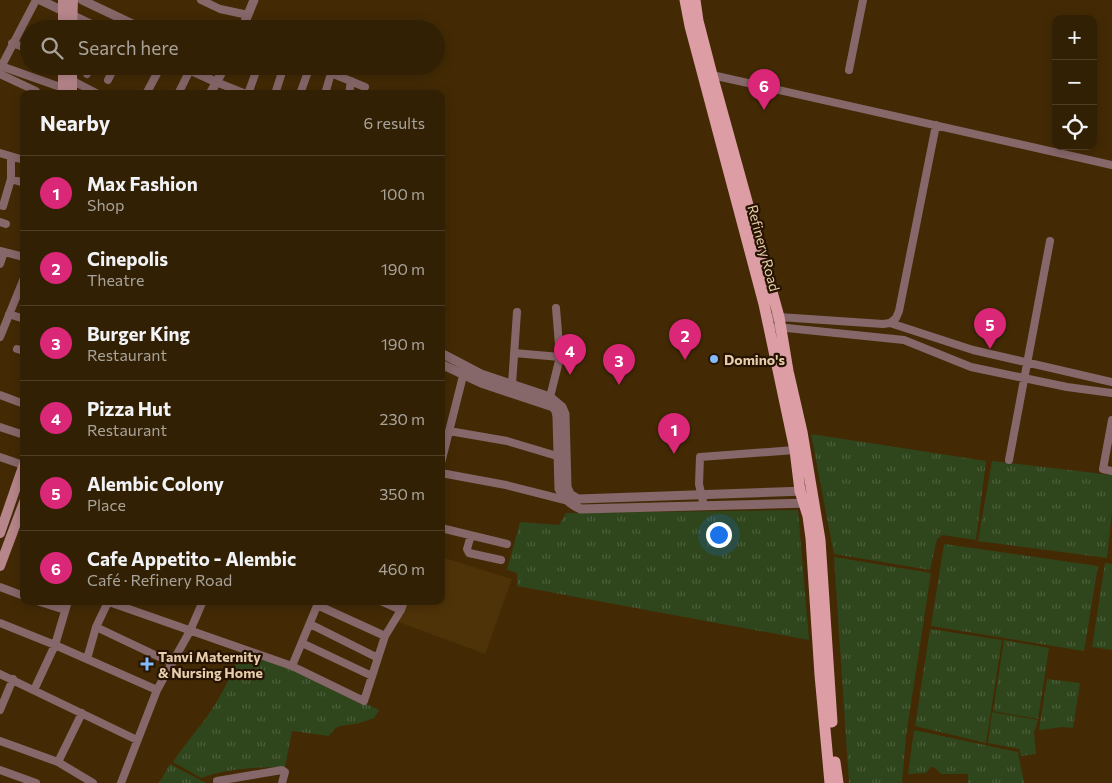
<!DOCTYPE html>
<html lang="en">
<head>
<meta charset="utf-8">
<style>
  body { margin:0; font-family:Commissioner,sans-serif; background:#3d2d13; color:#f1f3f6 }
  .controls { position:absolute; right:15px; top:15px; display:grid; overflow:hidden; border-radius:10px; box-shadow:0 2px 12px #0003 }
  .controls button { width:45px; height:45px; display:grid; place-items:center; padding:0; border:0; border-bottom:1px solid #4d3e26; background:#322004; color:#f1f3f6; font:25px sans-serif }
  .you { position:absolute; left:718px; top:534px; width:18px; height:18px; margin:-12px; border:4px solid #fff; border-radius:50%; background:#1a73e8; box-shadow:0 0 0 8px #1a73e833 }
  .badge { display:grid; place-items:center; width:32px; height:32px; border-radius:50%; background:#db2777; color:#fff; font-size:16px; font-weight:700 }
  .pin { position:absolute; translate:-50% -41px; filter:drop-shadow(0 1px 2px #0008) }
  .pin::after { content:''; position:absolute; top:26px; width:18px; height:15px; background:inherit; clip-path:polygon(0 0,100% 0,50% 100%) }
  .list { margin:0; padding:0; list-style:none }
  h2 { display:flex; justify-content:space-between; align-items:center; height:65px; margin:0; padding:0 20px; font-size:21px }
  h2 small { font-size:16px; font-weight:400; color:#a8a39a }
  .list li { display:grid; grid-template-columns:32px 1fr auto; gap:15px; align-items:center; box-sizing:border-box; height:75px; padding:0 20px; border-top:1px solid #4d3e26 }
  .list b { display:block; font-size:19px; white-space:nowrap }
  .list p { margin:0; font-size:16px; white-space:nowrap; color:#a8a39a }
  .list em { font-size:16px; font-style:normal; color:#a8a39a }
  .icon { flex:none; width:28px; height:28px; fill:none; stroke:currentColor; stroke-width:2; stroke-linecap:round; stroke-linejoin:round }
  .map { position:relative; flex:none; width:1112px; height:783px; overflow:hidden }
  .search { position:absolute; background:#322004; box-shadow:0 2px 12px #0003; left:20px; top:20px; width:425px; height:55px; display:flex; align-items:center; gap:12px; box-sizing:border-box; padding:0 18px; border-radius:28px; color:#a8a39a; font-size:19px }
  .panel { position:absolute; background:#322004; box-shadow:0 2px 12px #0003; left:20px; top:90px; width:425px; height:515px; border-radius:10px }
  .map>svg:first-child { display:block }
  .built { fill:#4f3308 }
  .grass { fill:url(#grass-tufts) }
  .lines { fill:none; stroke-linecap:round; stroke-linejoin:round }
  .minor { stroke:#87686a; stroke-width:8 }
  .tertiary { stroke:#87686a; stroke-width:9 }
  .secondary { stroke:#b7868b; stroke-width:10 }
  .primary { stroke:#dc9da4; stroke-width:11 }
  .poi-dot { fill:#84bcfb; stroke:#261300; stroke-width:2 }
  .labels { text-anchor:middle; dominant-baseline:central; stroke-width:4.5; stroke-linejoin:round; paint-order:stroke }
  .street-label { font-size:14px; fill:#e7cdad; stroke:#261300 }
  .poi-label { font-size:14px; font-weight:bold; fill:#e7cdad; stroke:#261300; text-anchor:start }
</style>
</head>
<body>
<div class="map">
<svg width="1112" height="783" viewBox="0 0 1112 783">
  <defs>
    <pattern id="grass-tufts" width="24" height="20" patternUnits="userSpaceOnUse" patternTransform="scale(1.25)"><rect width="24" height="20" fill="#2f451c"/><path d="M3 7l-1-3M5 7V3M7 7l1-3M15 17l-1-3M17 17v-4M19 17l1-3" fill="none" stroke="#4d5f3a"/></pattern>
  </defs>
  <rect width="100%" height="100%" fill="#432a05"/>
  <path class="built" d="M441 557 512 579 485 654 399 622 408 601H441Z"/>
  <path class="grass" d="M811 434 986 461 976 540 942 535 937 539 930 570 834 554Z
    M992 461 1112 475V511L1107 558 978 541Z
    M798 510 809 640 517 586V573L507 570 520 522 559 525 566 513Z
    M944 544 1098 566 1084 651 931 626Z
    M834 557 931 573 906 736 902 783H849Z
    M1105 563 1112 564V650L1092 647Z
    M930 629 1002 640 986 743 915 726Z
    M1004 640 1049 648 1038 719 993 711Z
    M240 651 291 668 379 710 374 718C368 720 361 723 354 724 340 727 338 723 329 736L292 731 285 767C257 767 228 768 201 778L173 762C183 746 195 733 206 718 221 697 232 675 240 651Z
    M1047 679 1080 683 1073 728 1062 727 1039 730Z
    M992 712 1038 720 1034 733 1036 754 1021 756 1019 749 988 743Z
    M914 730 1018 752 1024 783H968V774H941L934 767H931L926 773 908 774Z
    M170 764 202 781 206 783H159Z"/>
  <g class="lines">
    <path class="minor" d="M201 0 220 9 248 15
      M12 43 29 49
      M1 66 63 88
      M314 66 365 87
      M0 69 36 0
      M849 70 863 0
      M0 74 36 91 35 94
      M87 74 91 66
      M712 75 1112 165
      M108 80 115 66
      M73 81 98 94
      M216 82 246 94
      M146 94 161 66
      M178 94 190 70
      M248 94 258 66
      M275 94 284 66
      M300 94 310 66
      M325 94 331 73
      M349 94 351 81
      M0 153 24 160
      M11 179 24 183
      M3 206 11 179V157
      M0 222 6 224
      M0 251 24 257
      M0 264 4 252
      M9 314 24 319
      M767 318 779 317 883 324 890 323 973 350 1112 382
      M890 323 896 318 899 311 936 125
      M777 327 904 340 971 367 1067 387 1112 393
      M0 337 24 278
      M17 349 24 351
      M514 353 560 357
      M512 384 517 312
      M0 395 24 404
      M550 397 560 357 556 308
      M1112 420 1103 469 1112 471
      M0 427 24 435
      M449 431 507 441 557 456H564
      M0 457 23 465
      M1009 460 1050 241
      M441 463 463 376
      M441 473 506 485 565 500
      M704 506 699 484 700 457 795 450
      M441 528 507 544
      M471 535 467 549 469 553 501 560
      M0 587 24 596
      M37 601 65 610
      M106 601 292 666 364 701 385 636 401 610 404 601
      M381 601 401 610
      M317 605 385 636
      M0 623 55 645 157 690
      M310 624 378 658
      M96 627 172 663
      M302 643 372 676
      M87 659 96 627 108 602
      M292 666 319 601
      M0 674 137 740
      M34 690 55 645 68 601
      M0 710 13 679
      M0 741 58 762 93 783
      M58 762 82 713
      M0 770 36 783
      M217 781 282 770 285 772 282 783
      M121 783 157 690 190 631 203 601"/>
    <path class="tertiary" d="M40 0 101 29
      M82 0 143 29
      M242 29 254 0
      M181 66 216 82
      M210 94 225 66
      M441 353 481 374 550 397 562 407 565 414 567 487 570 494 578 499 806 491
      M441 364 481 383 553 407 556 411 557 417 559 489C564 500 571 505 581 509L809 503"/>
    <path class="secondary" d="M63 29V0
      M72 29 73 0
      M63 66V94
      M72 94V66
      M0 533 24 464
      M0 566 24 502"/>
    <path class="primary" d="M685 0 690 26 764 304 795 450 800 491 808 516 811 538 820 675 830 783
      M695 0 698 21 712 75 779 317 788 371 802 432 820 540 832 722
      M835 762 838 783"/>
  </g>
  <g class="poi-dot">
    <circle cx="714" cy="359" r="5"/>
    <path d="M144.5 656.5h5v5h5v5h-5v5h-5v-5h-5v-5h5z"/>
  </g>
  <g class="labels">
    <g class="street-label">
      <text transform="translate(764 248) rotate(75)">Refinery Road</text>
    </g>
    <g class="poi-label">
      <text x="724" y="359">Domino's</text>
      <text x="158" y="656">Tanvi Maternity<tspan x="158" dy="16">&amp; Nursing Home</tspan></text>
    </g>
  </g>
</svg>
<div class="controls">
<button>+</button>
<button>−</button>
<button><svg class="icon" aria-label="locate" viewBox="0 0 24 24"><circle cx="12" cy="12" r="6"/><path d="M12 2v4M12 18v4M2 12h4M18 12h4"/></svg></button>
</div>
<div class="you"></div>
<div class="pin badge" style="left:674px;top:454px">1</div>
<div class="pin badge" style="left:685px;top:360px">2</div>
<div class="pin badge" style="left:619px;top:385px">3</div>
<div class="pin badge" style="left:570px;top:375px">4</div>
<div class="pin badge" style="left:990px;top:349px">5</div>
<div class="pin badge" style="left:764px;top:110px">6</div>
<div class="search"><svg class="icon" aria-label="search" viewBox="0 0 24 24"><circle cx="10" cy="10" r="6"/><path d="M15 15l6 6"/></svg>Search here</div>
<section class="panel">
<h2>Nearby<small>6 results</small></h2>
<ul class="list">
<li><span class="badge">1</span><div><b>Max Fashion</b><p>Shop</p></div><em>100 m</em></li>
<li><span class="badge">2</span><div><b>Cinepolis</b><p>Theatre</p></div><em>190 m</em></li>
<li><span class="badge">3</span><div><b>Burger King</b><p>Restaurant</p></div><em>190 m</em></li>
<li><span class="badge">4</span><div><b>Pizza Hut</b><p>Restaurant</p></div><em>230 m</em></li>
<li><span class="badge">5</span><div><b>Alembic Colony</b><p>Place</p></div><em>350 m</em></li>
<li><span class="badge">6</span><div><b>Cafe Appetito - Alembic</b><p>Café · Refinery Road</p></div><em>460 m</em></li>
</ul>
</section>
</div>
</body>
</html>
